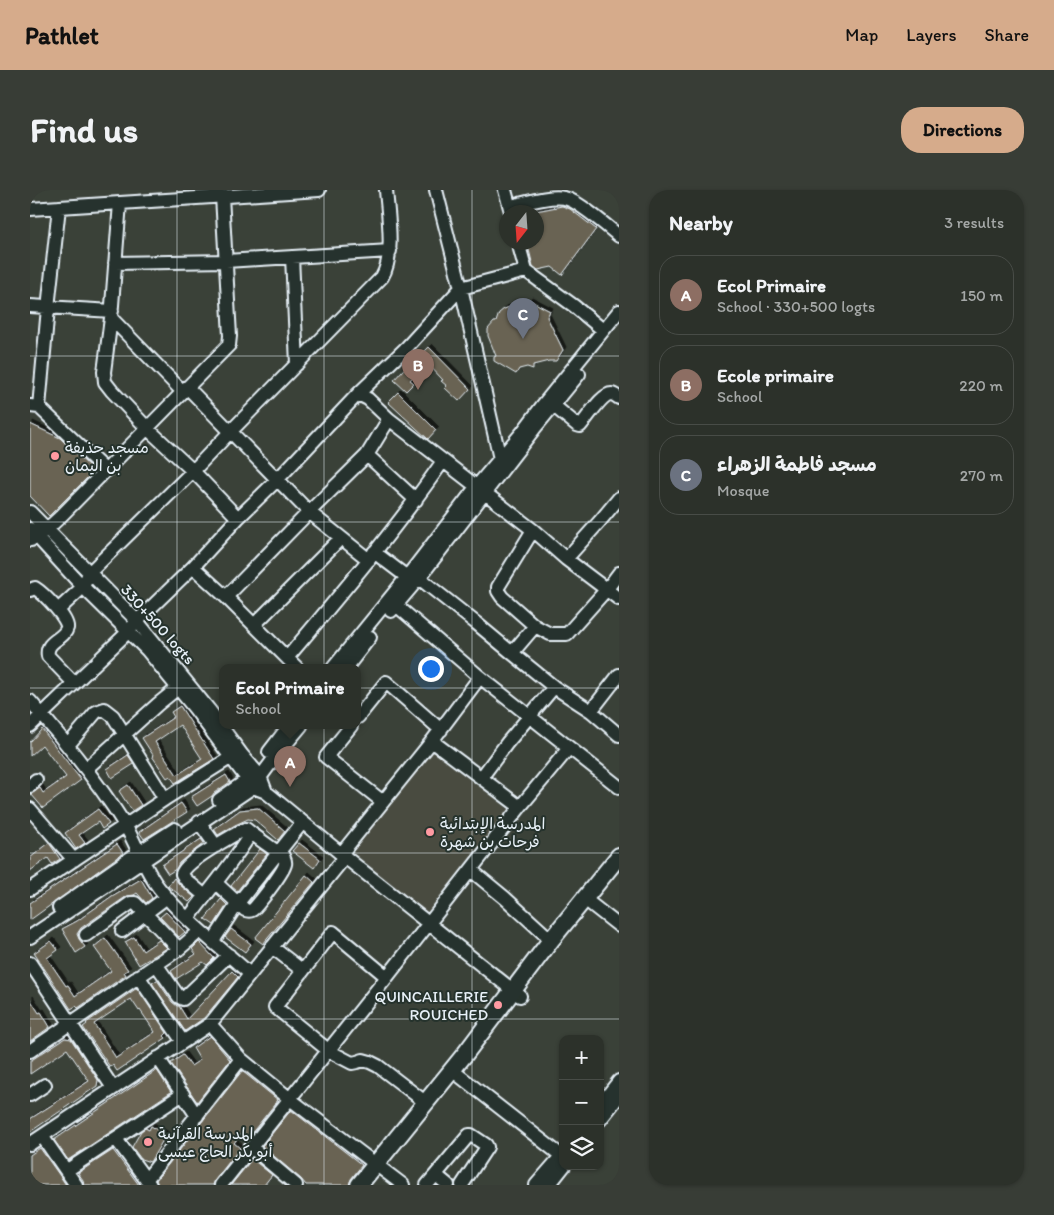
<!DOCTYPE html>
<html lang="en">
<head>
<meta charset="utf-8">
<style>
  body { margin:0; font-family:Itim,"Playpen Sans Arabic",sans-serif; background:#383d36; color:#f1f3f6 }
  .controls { position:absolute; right:15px; bottom:15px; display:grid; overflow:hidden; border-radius:10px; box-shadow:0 1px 4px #0004 }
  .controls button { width:45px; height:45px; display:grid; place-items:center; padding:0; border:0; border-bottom:1px solid #484c47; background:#2c312a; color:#f1f3f6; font:25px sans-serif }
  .compass { position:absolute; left:469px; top:15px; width:45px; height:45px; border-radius:50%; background:#2c312a; box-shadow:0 1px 4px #0004; rotate:197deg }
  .you { position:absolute; left:400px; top:478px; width:18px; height:18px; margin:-12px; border:4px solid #fff; border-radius:50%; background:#1a73e8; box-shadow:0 0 0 8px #1a73e833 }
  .badge { display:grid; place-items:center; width:32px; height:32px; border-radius:50%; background:#d6ab8b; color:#fff; font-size:16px; font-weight:700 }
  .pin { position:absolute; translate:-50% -41px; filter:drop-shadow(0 1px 2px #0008) }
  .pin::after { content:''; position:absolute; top:26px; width:18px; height:15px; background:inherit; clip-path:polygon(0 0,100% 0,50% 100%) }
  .popup { position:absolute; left:189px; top:474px; width:142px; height:65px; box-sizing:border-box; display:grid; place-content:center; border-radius:10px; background:#2c312a; filter:drop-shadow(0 1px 4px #0005); font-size:16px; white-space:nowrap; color:#a6a9a8 }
  .popup b { font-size:19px; color:#f1f3f6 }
  .popup::after { content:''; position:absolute; left:50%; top:100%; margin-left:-10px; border:10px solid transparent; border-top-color:#2c312a }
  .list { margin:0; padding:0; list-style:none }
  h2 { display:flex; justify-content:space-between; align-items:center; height:65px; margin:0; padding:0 20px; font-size:21px }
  h2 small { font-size:16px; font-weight:400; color:#a6a9a8 }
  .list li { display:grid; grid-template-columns:32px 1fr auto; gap:15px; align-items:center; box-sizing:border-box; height:80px; margin:0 10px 10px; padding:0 10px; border:1px solid #484c47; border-radius:20px }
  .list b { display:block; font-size:19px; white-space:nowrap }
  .list p { margin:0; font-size:16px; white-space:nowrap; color:#a6a9a8 }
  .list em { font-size:16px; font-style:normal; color:#a6a9a8 }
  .icon { flex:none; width:28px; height:28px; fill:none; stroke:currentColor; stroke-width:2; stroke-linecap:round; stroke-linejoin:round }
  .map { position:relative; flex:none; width:589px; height:995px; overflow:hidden; border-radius:20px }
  header { display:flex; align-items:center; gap:30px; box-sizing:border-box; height:70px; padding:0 25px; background:#d6ab8b; color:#111 }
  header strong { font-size:24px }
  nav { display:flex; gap:28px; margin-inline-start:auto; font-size:18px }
  .intro { display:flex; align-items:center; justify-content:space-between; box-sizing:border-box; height:120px; padding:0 30px }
  h1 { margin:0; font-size:35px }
  .button { padding:12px 22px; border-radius:20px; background:#d6ab8b; color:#111; font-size:18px; font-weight:700 }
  main { display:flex; gap:30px; padding:0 30px }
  aside { flex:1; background:#2c312a; border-radius:20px; box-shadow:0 1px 4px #0004 }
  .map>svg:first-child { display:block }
  .built { fill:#484b40 }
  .building { fill:#696352; stroke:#e8f1f8; fill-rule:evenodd; filter:url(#shadow) }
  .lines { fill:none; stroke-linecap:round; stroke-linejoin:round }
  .minor-casing { stroke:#e8f1f8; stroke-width:16 }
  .major-casing { stroke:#e8f1f8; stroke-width:20 }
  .minor { stroke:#26332d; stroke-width:12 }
  .major { stroke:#26332d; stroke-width:16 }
  .grid { fill:none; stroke:#e8f1f8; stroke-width:1; stroke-opacity:0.55 }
  .poi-dot { fill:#ff9aa2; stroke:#26332d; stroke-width:2 }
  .labels { text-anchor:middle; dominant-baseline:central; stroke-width:4; stroke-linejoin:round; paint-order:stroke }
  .poi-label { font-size:16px; fill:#e8f1f8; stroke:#26332d; text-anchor:start }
  .street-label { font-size:16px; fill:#e8f1f8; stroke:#26332d }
</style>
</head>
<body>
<header>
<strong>Pathlet</strong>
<nav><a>Map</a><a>Layers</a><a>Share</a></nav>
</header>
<div class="intro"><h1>Find us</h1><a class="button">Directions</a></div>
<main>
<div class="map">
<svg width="589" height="995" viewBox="0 0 589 995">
  <defs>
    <filter id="shadow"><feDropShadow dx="3" dy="-3" stdDeviation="0" flood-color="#0009"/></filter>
  </defs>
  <rect width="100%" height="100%" fill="#3a4138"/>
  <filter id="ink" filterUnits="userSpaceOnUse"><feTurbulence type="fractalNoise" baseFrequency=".02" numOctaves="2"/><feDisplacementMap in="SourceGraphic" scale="10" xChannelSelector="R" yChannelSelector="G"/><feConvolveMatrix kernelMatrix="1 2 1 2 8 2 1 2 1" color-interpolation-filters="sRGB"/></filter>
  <g filter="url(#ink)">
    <path class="built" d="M401 560 481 621 397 726 318 663Z"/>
    <path class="building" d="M532 16 540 19 566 39 532 85 522 77 508 80 503 76 497 52H506V21Z
      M499 110 520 121 517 127 533 160 526 171H519L503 175V179L497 177 489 179 486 184 464 171V167L466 166 458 146V139L464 132H466L469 123 474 119 480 117 482 113 488 117 496 115Z
      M399 157 440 199 429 211 415 198 417 196 411 191 413 190 397 173 380 190 384 193 376 201 364 190 380 172 382 174Z
      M368 202 406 240 398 249 358 212Z
      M0 234 30 248 64 281 19 326 0 306Z
      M150 516 184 569 145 593 140 586 137 588 122 566 123 565 112 548 144 527 141 522ZM150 535 172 569 147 585 125 552Z
      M12 539 51 590 13 618 1 604 10 598 13 603 36 587 12 555 0 566V552Z
      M98 565 104 574 82 588 77 579Z
      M196 585 200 592 184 603 182 606 167 616 161 607Z
      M98 595 111 615 102 621 89 601Z
      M151 613 157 622 114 649 109 642Z
      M228 618 255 641 248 650 225 630 218 629 205 635 188 645 184 639 210 620Z
      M68 619 79 634 72 639 68 632 49 645 55 653 46 659 35 643Z
      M171 649 174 653 156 667 149 673 146 679 138 684 132 675Z
      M19 653 30 669 22 674 18 668 0 681V668Z
      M269 653 290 669 284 678 262 661Z
      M87 654 93 663 0 730V713Z
      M230 659 237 664 207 701 201 696Z
      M276 685 284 692 233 754 225 748Z
      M144 688 150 695 164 707 159 712 138 696Z
      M111 689 122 708 116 713 107 703 104 705 97 706 51 738 47 744 49 749 55 757 46 763 32 739 47 731 82 706Z
      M191 709 197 715 184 735 175 729Z
      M136 722 155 742 149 747 130 727Z
      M201 739 221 754 215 762 195 747Z
      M104 747 113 761 129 750 137 758 109 775 95 752Z
      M75 748 98 780 94 782 96 785 48 818 46 816 41 819 4 763 21 751 28 760 17 768 36 796 38 795 45 806 81 781 64 757Z
      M169 752 184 768 177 775 173 772 146 789 141 781 166 764 162 759Z
      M202 781 208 787 174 828 155 841 122 793 127 790 142 812 147 816H149L157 829Z
      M107 798 137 843 134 846 136 848 87 881 83 875 80 877 53 837 57 834 56 833ZM101 809 109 821 110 820 125 842 86 868 64 834Z
      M0 809 9 823 11 822 20 837 0 851Z
      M180 846 200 870 167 912 141 873 153 865 161 876 170 870 163 858Z
      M35 848 41 849 68 890 67 896 0 942V929L59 891 37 859 0 884V871Z
      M127 880 141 902 38 970 24 950Z
      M212 881 248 910 217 949 211 944 204 953 210 958 185 990 183 995H128L126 990Z
      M261 920 332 975 321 989 319 995H276L271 989 232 956Z
      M121 936 136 945 120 972 111 969 102 957 111 941 115 938 119 940Z
      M10 958 30 986 36 995H0V965Z
      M83 960 109 995H54L53 990 48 983Z
      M222 969 242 985 234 995H201Z"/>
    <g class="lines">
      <defs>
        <path id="minor" d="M406 0 431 98 470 269
          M475 0 481 22
          M90 13 289 0
          M480 16C495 13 520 5 534 8 546 9 578 37 589 46
          M0 19 90 13 81 128 74 182 75 192 82 201 118 239 163 281 208 328
          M262 67 267 174
          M85 73 196 71 360 61
          M496 81 544 116 573 140
          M0 116 82 121
          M81 128 153 202
          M157 197 279 322 339 370
          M328 204 338 209 359 229 503 340 536 369 589 409
          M0 216 9 217 18 118 29 17
          M524 216 547 235 550 236C557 229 572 203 582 204 584 204 587 207 589 208
          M9 217 76 281
          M337 265 386 310
          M0 322 107 431 180 521 212 565 230 586 236 602
          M0 339 53 397 117 460 165 519 223 597 236 602 315 667 490 806
          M503 340 468 397V401L472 407 505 436
          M1 350 6 345 16 340 30 327 199 155 200 146 192 6
          M344 362 377 387
          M536 369 570 331 589 308
          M163 377 196 407 267 478
          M389 388 446 433 482 463 524 497 561 521 589 545
          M0 400 5 398C13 403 39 429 37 438 34 450 15 450 18 466L44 493
          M196 407 279 322 337 265 359 229
          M366 415 450 487 589 597
          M28 420 53 397 59 383 163 281 200 242 352 87C365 65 358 26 356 0
          M361 421 389 388 504 239 549 184
          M224 435 311 348
          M482 463 505 436 520 444H537L577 399 589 383
          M257 468C311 404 365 340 413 271
          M303 478 377 387 447 296 491 244 512 216 589 121
          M316 478 340 447
          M0 511C34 550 67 590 95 635 107 655 114 679 129 698 155 731 189 756 220 784
          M561 521 589 485
          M328 527 356 492 411 540
          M0 536 98 442 107 431 163 377 208 328 247 290 328 204 377 157 431 98 496 81 488 52
          M321 536 296 567 353 612
          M402 551 490 617
          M38 555 66 522 74 519 83 526 135 609
          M239 562 259 536
          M56 579 128 514 148 498
          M451 588 477 553 524 497
          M0 596 6 590
          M189 610 217 590 222 584
          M0 619 44 670
          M169 632 186 656
          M311 664 402 551 450 487
          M441 680 475 708 521 750
          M0 699 135 609 200 568
          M175 706 155 689 152 684C156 671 196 650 209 642L216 639 221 643
          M561 714 589 736
          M29 718 109 662 145 639
          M158 729C179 700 203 673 221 643L253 666C254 669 256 671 255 674 254 681 233 708 227 715 223 720 221 722 215 720L186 693
          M92 741 137 707
          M56 745 101 713H105L109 717 149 759 170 741
          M0 747 223 597 246 566 271 536
          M183 751 208 713 272 633
          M242 757 273 781
          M0 773 40 833 83 898
          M126 774 149 807 153 809 199 765
          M108 786 153 852
          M357 787 303 742 245 817 299 861 322 873 327 872 333 870 340 872 348 876 395 912
          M180 834 211 869 260 909 373 995
          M0 861 149 759
          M128 868 167 926
          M427 884 533 967
          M0 905 15 895
          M570 915 589 891
          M570 930 589 906
          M12 946 46 995
          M86 949 120 995
          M0 954 180 834 315 667
          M221 957 266 995
          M36 981 153 904
          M406 985 418 995
          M116 990 211 869
          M191 995 357 787 490 617 539 558
          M397 995 439 945H441L456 955 457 957 432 995
          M506 995 533 964
          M519 995 534 976"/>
        <path id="major" d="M329 995 435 864 521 750 589 666"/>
      </defs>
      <use href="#minor" class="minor-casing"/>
      <use href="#major" class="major-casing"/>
      <use href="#minor" class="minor"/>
      <use href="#major" class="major"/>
    </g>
  </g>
  <path class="grid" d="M147 0V995M294 0V995M442 0V995M0 166H589M0 332H589M0 498H589M0 663H589M0 829H589"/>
  <g class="poi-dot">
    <circle cx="25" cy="266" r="5"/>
    <circle cx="400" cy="642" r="5"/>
    <circle cx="468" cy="815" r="5"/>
    <circle cx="118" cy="952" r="5"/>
  </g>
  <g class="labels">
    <g class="poi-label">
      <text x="35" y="257">مسجد حذيفة<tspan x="35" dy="18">بن اليمان</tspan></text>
      <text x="410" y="633">المدرسة الإبتدائية<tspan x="410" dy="18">فرحات بن شهرة</tspan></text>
      <text x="458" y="806" text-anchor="end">QUINCAILLERIE<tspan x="458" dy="18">ROUICHED</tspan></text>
      <text x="128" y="943">المدرسة القرآنية<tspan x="128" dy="18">أبو بكر الحاج عيسى</tspan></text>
    </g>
    <g class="street-label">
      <text transform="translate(128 434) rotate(48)">330+500 logts</text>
    </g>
  </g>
</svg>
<div class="controls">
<button>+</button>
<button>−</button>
<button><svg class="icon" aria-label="layers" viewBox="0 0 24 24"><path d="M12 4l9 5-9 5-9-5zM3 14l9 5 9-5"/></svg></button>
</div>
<svg class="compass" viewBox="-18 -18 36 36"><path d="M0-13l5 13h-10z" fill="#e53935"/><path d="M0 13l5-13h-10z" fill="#a6a9a8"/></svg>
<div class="you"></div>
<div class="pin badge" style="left:260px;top:597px;background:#8d6e63">A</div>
<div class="popup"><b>Ecol Primaire</b>School</div>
<div class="pin badge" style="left:388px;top:200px;background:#8d6e63">B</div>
<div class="pin badge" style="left:493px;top:149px;background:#6b7280">C</div>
</div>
<aside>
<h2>Nearby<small>3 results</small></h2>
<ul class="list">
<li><span class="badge" style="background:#8d6e63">A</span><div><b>Ecol Primaire</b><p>School · 330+500 logts</p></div><em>150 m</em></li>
<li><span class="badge" style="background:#8d6e63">B</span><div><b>Ecole primaire</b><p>School</p></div><em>220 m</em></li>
<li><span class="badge" style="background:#6b7280">C</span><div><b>مسجد فاطمة الزهراء</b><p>Mosque</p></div><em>270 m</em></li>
</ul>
</aside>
</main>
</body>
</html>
